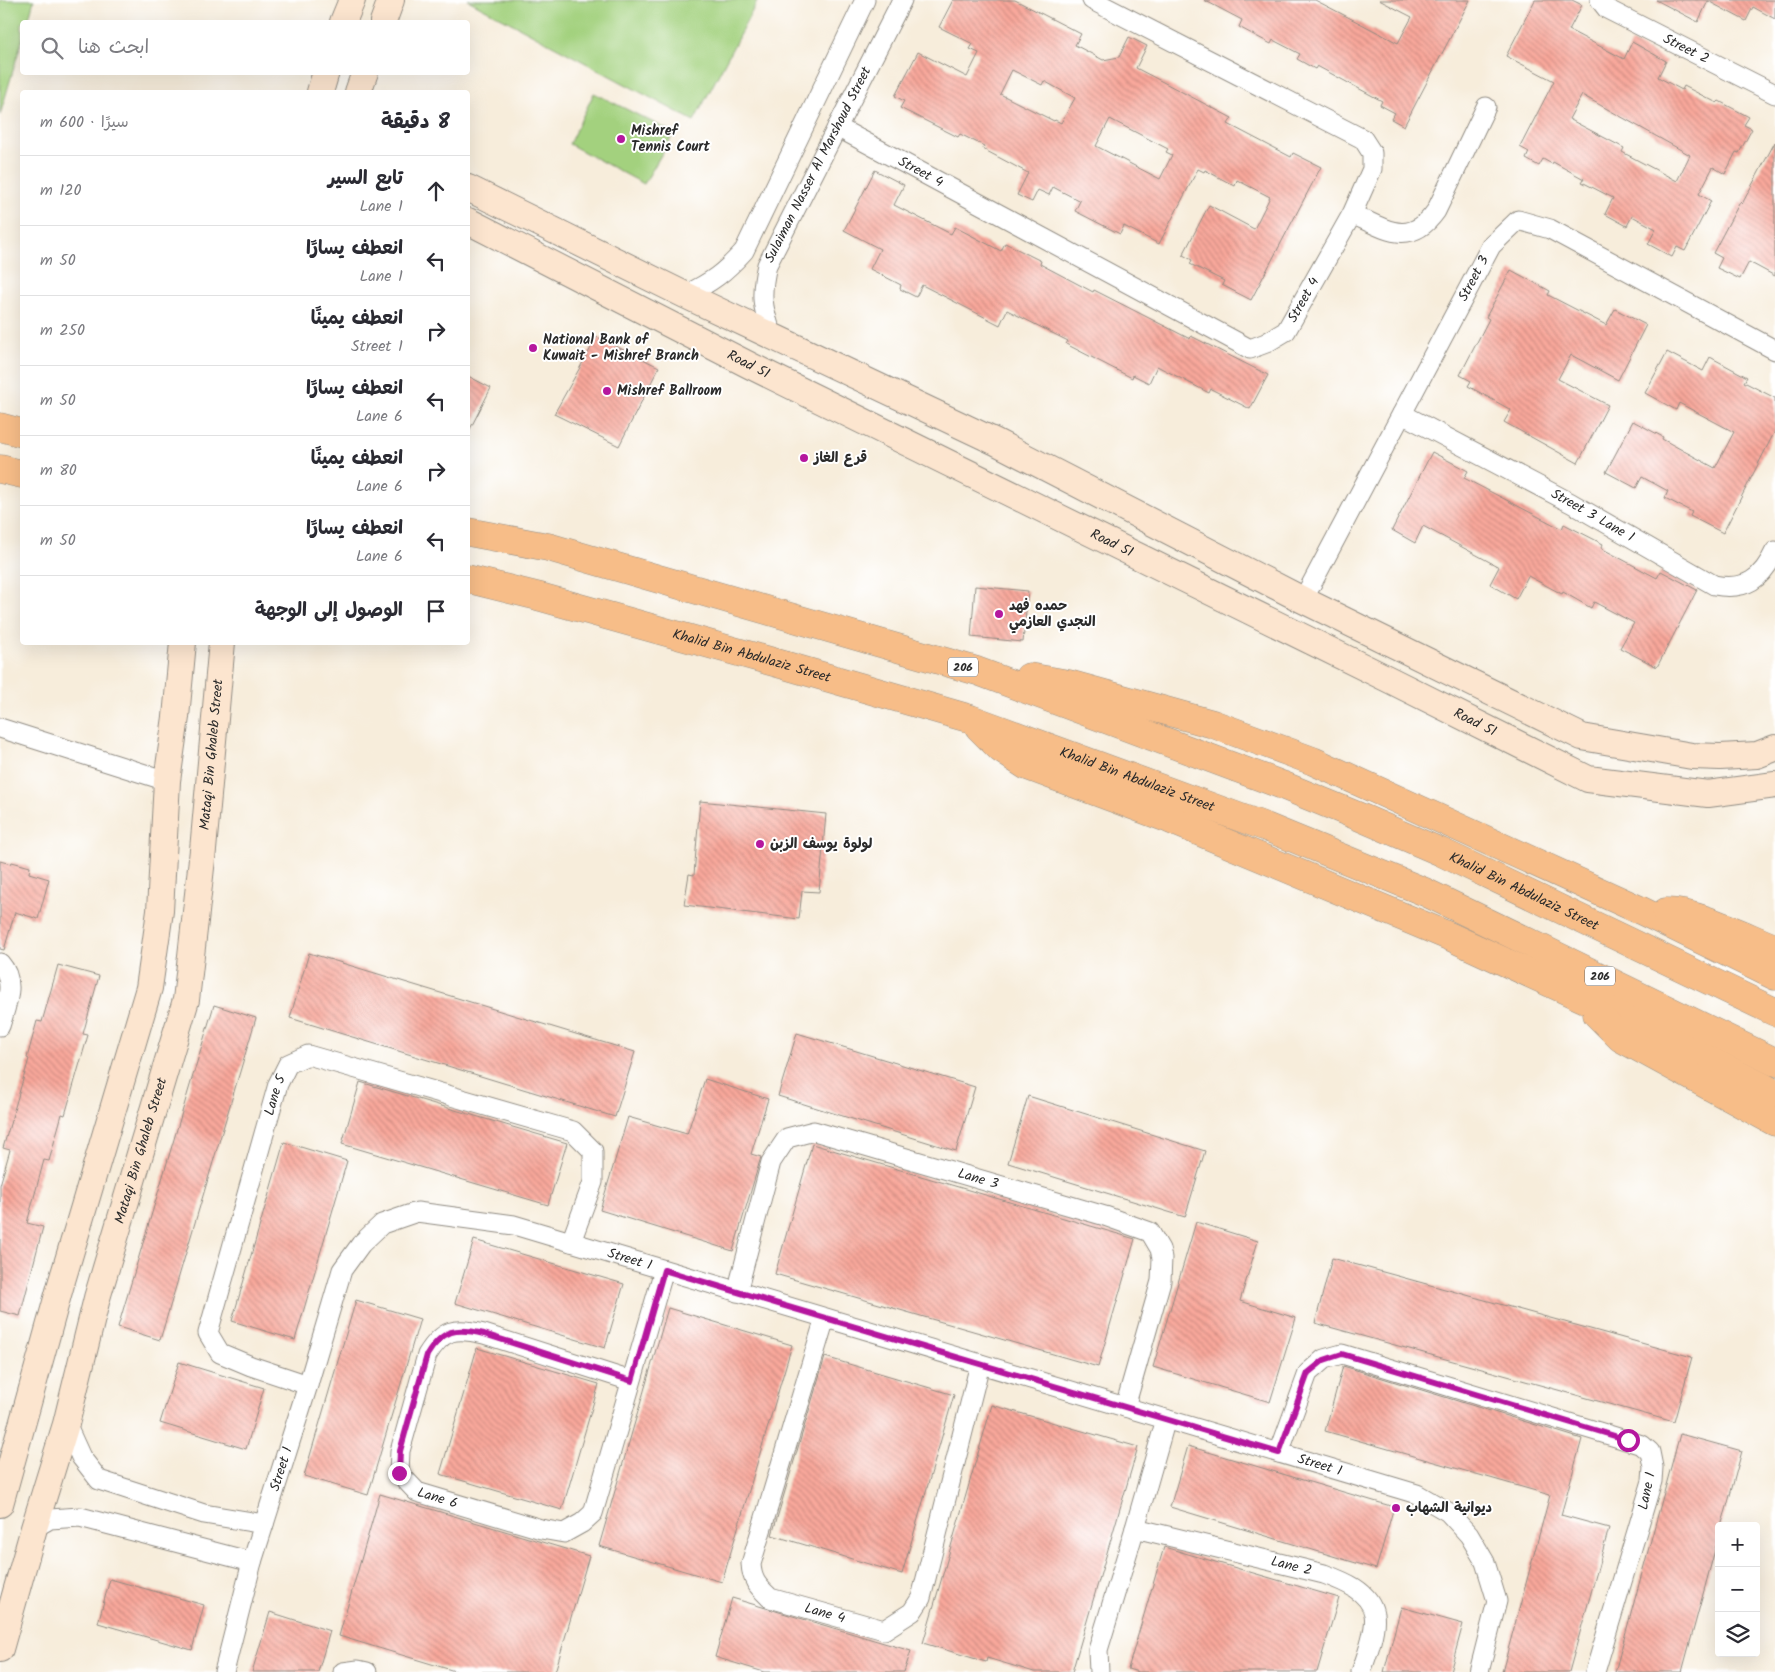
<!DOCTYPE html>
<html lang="ar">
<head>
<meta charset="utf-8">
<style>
  body { margin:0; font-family:Kalam,"Playpen Sans Arabic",sans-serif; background:#f7f7f7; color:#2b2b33; direction:rtl }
  .controls { position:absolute; right:15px; bottom:15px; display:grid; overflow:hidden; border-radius:5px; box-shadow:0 5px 20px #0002 }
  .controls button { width:45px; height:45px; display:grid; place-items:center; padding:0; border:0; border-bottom:1px solid #e1e1e2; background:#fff; color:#2b2b33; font:25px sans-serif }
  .stop { position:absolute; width:15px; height:15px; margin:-11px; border:4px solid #b5179e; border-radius:50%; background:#fff }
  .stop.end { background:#b5179e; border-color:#fff; box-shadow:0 1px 5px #0008 }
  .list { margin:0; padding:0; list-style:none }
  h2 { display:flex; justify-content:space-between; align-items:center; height:65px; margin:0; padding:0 20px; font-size:21px }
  h2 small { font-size:16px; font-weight:400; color:#7c7c81 }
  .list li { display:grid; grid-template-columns:32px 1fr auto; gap:15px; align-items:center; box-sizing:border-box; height:70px; padding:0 20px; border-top:1px solid #e1e1e2 }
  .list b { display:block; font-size:19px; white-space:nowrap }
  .list p { margin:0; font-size:16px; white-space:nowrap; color:#7c7c81 }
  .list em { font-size:16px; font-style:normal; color:#7c7c81 }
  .icon { flex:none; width:28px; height:28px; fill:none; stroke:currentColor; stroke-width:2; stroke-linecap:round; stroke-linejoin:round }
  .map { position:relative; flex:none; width:1775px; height:1672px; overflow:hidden; direction:ltr }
  .search { position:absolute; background:#fff; box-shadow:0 5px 20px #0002; left:20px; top:20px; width:450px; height:55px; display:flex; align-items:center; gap:12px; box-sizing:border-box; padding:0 18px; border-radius:5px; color:#7c7c81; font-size:19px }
  .panel { position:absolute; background:#fff; box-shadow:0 5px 20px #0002; left:20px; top:90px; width:450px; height:555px; border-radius:5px; direction:rtl }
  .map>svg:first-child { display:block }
  .green { fill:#a3d17e; stroke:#677e54 }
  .building { fill:url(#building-back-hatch); fill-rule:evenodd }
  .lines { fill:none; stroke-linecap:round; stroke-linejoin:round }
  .street-casing { stroke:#918c83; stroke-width:21 }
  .secondary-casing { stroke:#918c83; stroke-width:28 }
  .primary-casing { stroke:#918c83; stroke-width:29 }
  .street { stroke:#fff; stroke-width:19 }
  .secondary { stroke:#fce5cf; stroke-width:26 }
  .primary { stroke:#f7bd88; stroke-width:28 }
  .route { stroke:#b5179e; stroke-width:6 }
  .poi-dot { fill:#b5179e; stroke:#fff; stroke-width:2 }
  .labels { text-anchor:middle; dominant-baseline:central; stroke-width:4; stroke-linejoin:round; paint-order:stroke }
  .shield { fill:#fff; stroke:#6b6b6b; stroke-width:1 }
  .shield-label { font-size:12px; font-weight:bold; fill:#2b2b2b }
  .street-label { font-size:14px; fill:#2b2b2b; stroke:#fff }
  .poi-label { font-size:14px; font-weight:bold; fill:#2b2b2b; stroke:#fff; text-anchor:start }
</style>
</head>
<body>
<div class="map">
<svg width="1775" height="1672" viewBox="0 0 1775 1672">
  <defs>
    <pattern id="building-back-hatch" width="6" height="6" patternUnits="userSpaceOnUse" patternTransform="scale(1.25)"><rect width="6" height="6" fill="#f9a89b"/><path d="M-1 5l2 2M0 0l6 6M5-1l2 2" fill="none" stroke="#ca897f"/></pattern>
  </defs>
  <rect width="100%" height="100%" fill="#fff"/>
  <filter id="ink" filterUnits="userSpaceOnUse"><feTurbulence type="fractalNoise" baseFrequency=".02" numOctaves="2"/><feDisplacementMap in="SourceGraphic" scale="10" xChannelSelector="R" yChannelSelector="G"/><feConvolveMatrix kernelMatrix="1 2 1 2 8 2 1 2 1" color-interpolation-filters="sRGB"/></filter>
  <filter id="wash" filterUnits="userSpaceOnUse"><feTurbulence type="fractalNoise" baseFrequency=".0096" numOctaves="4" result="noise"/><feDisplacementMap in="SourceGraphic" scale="20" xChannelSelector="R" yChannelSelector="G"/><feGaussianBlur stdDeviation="1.12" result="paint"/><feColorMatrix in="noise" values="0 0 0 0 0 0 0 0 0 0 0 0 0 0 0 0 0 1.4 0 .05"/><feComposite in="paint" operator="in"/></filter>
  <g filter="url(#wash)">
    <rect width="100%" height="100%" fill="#f7eddb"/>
    <path class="green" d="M0 0H34L28 22H22V40L0 115Z
      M468 0H758L694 121Z
      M594 93 674 133 644 184 569 144Z"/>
    <g id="blocks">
      <path class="building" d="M953 0H1015L1081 34 1075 45 1103 60 1119 57 1129 37 1147 46 1136 68 1232 118 1228 124 1291 157 1293 153 1321 167 1251 300 1222 285 1224 281 1190 264 1192 260 1183 255 1209 205 1254 229 1270 197 1237 180 1235 186 1205 170 1204 172 1198 169 1159 244 1124 226 1120 234 1075 211 1080 201 1053 187 1049 195 1038 190 1032 202 1017 195 1028 173 983 149 984 146 960 134 958 137 900 108 904 101 895 96 918 52 967 77 979 53 970 49 973 44 939 27ZM1012 70 1042 85 1044 81 1075 98 1061 123 1055 120 1054 121 1000 94ZM1110 119 1168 149 1166 152 1172 155 1160 179 1096 146Z
        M1204 0H1315L1398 43 1412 17 1379 0H1470L1404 126 1391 119 1395 113 1380 105 1382 101 1317 66 1315 69 1297 59 1300 54 1273 40 1271 44 1239 27 1242 20Z
        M1535 0H1572L1582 5 1569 30 1624 59 1632 42 1666 61 1658 77 1682 90 1684 86 1717 103 1719 101 1749 117 1744 125 1752 129 1739 153 1736 152 1725 174 1713 167 1699 194 1711 201 1685 251 1677 247 1672 257 1648 244 1656 229 1632 216 1627 226 1605 214 1613 198 1582 182 1584 179 1553 162 1552 164 1543 159 1539 166 1526 159 1529 152 1520 147 1554 81 1506 56ZM1582 95 1690 155 1677 181 1622 152 1624 148 1569 119Z
        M1656 0H1775V19L1753 7 1746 21 1708 1 1698 22Z
        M1775 142V276L1749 262 1740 279 1717 268 1722 258 1713 253 1740 202 1742 204Z
        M875 170 904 185 894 205 951 234 955 227 1001 251 1005 243 1041 261 1040 264 1093 292 1094 290 1190 339 1191 336 1268 375 1250 409 1211 389 1209 393 1157 366 1149 383 1133 375 1132 378 1066 344 1068 341 1007 310 1000 325 922 285 916 297 900 289 901 285 870 269 880 249 844 230Z
        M1511 270 1550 291 1548 295 1606 325 1615 309 1646 325 1618 380 1571 355 1558 379 1608 405 1578 463 1504 422 1511 410 1468 386 1471 381 1460 375 1489 319 1486 317Z
        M597 337 659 367 619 446 554 414Z
        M1667 352 1703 371 1710 357 1747 377 1744 382 1775 398V431L1723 533 1690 516 1692 512 1665 498 1668 491 1642 477 1636 488 1606 472 1633 421 1663 437 1662 439 1715 468 1734 432 1679 403 1676 410 1645 393Z
        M468 376 491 388 468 433Z
        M1432 452 1468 471 1464 478 1562 529 1564 524 1603 544 1601 548 1657 578 1661 571 1697 590 1657 667 1620 648 1634 623 1594 602 1591 608 1563 592 1562 594 1528 576 1516 599 1490 584 1499 567 1423 526 1415 543 1392 530Z
        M975 586 1028 591 1023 642 971 637Z
        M700 801 826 814 819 892 802 891 799 919 684 905 689 874 694 875Z
        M0 861 11 864 12 862 30 867 29 873 49 879 38 919 15 912 4 950 0 949Z
        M309 953 635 1052 615 1117 290 1018Z
        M58 965 99 976 83 1034 88 1035 65 1115 62 1114 49 1161 44 1160 27 1223 43 1227 20 1316 0 1311V1185L10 1150 3 1148 29 1059 27 1058 37 1021 42 1022Z
        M214 1005 256 1018 160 1340 118 1327Z
        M797 1033 975 1087 956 1151 778 1096Z
        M705 1079 768 1099 751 1154 761 1157 733 1251 600 1210 628 1117 687 1134Z
        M360 1082 567 1143 548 1205 342 1144Z
        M1028 1096 1205 1151 1185 1217 1008 1163Z
        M284 1142 347 1161 295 1340 232 1321Z
        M812 1144 1135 1239 1098 1367 775 1274Z
        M1196 1222 1258 1241 1240 1301 1296 1318 1270 1402 1153 1367Z
        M474 1240 624 1284 605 1348 455 1303Z
        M1332 1258 1692 1357 1674 1422 1315 1323Z
        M356 1300 420 1319 368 1495 304 1476Z
        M668 1308 792 1345 722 1582 599 1546Z
        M477 1348 599 1384 562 1510 440 1474Z
        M825 1357 954 1395 902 1574 772 1535Z
        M179 1362 264 1388 246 1449 160 1423Z
        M1343 1366 1582 1439 1561 1515 1609 1528 1569 1672H1502L1550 1495 1325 1431Z
        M992 1405 1138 1447 1072 1672H1034L987 1658 986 1662 923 1643Z
        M1680 1434 1742 1451 1726 1510 1721 1526H1719V1535L1682 1672H1615Z
        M1188 1446 1394 1507 1376 1569 1170 1507Z
        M380 1494 589 1556 555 1672H458L339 1636Z
        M1164 1547 1339 1598 1317 1672H1138L1128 1669Z
        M110 1579 204 1605 192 1650 98 1623Z
        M732 1598 911 1651 904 1672H764L715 1657Z
        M1401 1607 1463 1624 1450 1672H1384Z
        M270 1612 330 1631 318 1672H252Z"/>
    </g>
  </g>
  <g filter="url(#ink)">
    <use href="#blocks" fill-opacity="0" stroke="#918c83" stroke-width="1"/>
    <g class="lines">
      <defs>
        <g id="street">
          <path id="s1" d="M1600 0 1607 9 1775 94"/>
          <path id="s2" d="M837 127 1250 349 1266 343 1286 331 1352 214 1372 169V153L1363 139 1092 0"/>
          <path d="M1352 214C1385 229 1410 248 1436 211L1486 107"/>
          <path d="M685 295C712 282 724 273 744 251L865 0"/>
          <path id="s3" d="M772 335C762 306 760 295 767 265L902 0"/>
          <path id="s4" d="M1402 414 1571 503 1714 585C1746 591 1762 579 1775 551"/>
          <path id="s5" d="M1303 600 1491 246 1518 220 1550 229 1775 350"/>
          <path d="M0 728 167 781"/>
          <path d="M0 963C17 982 6 1005 0 1026"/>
          <path id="s6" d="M737 1292 771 1162 787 1138 814 1131 1105 1216 1150 1232 1160 1249 1162 1258 1161 1281 1125 1407"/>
          <path id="s7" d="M825 1318 751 1564C752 1581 758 1586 770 1598L884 1630 912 1612 921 1598 980 1364"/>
          <path id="s8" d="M631 1381 484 1334C455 1327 443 1329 427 1355L400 1451 399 1473 417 1492 541 1529 564 1533 582 1523 593 1513 664 1270"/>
          <path id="s9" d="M308 1385 251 1366 220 1353 208 1333 278 1084 288 1064 308 1055 573 1131 593 1151V1182L571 1242"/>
          <path d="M66 1424 81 1457 99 1480 204 1514 264 1524"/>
          <path d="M1279 1453 1308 1373 1324 1359 1342 1354 1642 1445 1650 1452 1653 1467 1652 1481 1595 1672"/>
          <path d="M34 1528 50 1519 80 1517 252 1562"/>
          <path id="s10" d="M1135 1528 1324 1574C1343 1581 1370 1591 1374 1614 1377 1629 1366 1658 1361 1672"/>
          <path id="s11" d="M224 1672 252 1562 308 1385 342 1270 361 1244 382 1224 417 1212 514 1225 1417 1494 1448 1512 1469 1535 1485 1562 1497 1601 1479 1672"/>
          <path d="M343 1672 358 1670 367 1672"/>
          <path d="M1099 1672 1098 1650 1135 1528 1166 1419"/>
        </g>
        <g id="secondary">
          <path d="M343 22 352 0"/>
          <path d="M383 22 391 0"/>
          <path d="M320 92 326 72"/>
          <path d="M358 92 365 72"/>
          <path d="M468 188 685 295 996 442 1303 600 1582 737 1692 756 1720 757 1757 755 1775 748"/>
          <path id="s12" d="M468 221 751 366 1390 680 1588 779 1708 794 1775 785"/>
          <path d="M0 1504 61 1284 149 988 160 911 167 781 176 717 183 642"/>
          <path id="s13" d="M0 1649 34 1528 66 1424 97 1298 186 1000 203 850 222 642"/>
        </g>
        <g id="primary">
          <path d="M0 427 22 433"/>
          <path d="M0 469 22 474"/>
          <path id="s14" d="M468 532 548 547 977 671 1282 785 1360 817 1441 852 1775 1012"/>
          <path id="s15" d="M468 579 537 596 777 663 971 719 1266 827 1425 892 1775 1062"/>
          <path d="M1029 677 1069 684 1213 724 1313 761 1642 911 1775 976"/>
          <path d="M979 727 1001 749 1027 766 1169 819 1451 937 1583 998 1775 1093"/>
          <path d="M1666 912C1698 912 1744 936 1775 948"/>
          <path d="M1597 1014 1621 1038 1775 1122"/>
        </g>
      </defs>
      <use href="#street" class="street-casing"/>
      <use href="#secondary" class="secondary-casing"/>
      <use href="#primary" class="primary-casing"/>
      <use href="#street" class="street"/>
      <use href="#secondary" class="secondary"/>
      <use href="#primary" class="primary"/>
    </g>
  </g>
  <g class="lines" filter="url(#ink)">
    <path class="route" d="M399 1473 400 1451 427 1355C443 1329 456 1327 484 1334L632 1381 664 1270 1279 1453 1308 1373 1324 1360 1342 1354 1628 1440"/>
  </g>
  <g class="poi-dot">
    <circle cx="621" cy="139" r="5"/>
    <circle cx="533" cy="348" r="5"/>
    <circle cx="607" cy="391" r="5"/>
    <circle cx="804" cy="458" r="5"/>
    <circle cx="999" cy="614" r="5"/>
    <circle cx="760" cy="844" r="5"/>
    <circle cx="1396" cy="1508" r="5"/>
  </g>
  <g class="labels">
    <g class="shield">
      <rect x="948" y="657.5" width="30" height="19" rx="4"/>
      <rect x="1585" y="966.5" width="30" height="19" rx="4"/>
    </g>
    <g class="shield-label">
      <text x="963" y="667">206</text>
      <text x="1600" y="976">206</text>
    </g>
    <g class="street-label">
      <text stroke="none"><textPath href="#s1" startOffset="100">Street 2</textPath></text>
      <text stroke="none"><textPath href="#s3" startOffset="184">Sulaiman Nasser Al Marshoud Street</textPath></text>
      <text stroke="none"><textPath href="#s2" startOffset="95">Street 4</textPath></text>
      <text stroke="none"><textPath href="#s5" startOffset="364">Street 3</textPath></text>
      <text stroke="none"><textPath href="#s2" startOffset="545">Street 4</textPath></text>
      <text stroke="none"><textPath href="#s12" startOffset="315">Road 51</textPath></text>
      <text stroke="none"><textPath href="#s4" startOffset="216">Street 3 Lane 1</textPath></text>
      <text stroke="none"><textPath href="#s12" startOffset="720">Road 51</textPath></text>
      <text stroke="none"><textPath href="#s15" startOffset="294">Khalid Bin Abdulaziz Street</textPath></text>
      <text stroke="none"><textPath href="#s12" startOffset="1125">Road 51</textPath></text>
      <text stroke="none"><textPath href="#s13" startOffset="922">Mataqi Bin Ghaleb Street</textPath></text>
      <text stroke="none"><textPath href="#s15" startOffset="699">Khalid Bin Abdulaziz Street</textPath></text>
      <text stroke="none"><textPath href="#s14" startOffset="1118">Khalid Bin Abdulaziz Street</textPath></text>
      <text stroke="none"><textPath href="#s9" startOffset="364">Lane 5</textPath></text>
      <text stroke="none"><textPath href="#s13" startOffset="518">Mataqi Bin Ghaleb Street</textPath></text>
      <text stroke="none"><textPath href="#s6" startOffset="362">Lane 3</textPath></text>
      <text stroke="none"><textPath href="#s11" startOffset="736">Street 1</textPath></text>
      <text stroke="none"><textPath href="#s11" startOffset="1456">Street 1</textPath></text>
      <text stroke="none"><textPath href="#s11" startOffset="211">Street 1</textPath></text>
      <text transform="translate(1647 1491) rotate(-78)">Lane 1</text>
      <text stroke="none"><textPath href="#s8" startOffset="391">Lane 6</textPath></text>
      <text stroke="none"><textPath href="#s10" startOffset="161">Lane 2</textPath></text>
      <text stroke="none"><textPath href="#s7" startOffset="354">Lane 4</textPath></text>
    </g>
    <g class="poi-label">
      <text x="631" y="131">Mishref<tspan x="631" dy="16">Tennis Court</tspan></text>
      <text x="543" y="340">National Bank of<tspan x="543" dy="16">Kuwait - Mishref Branch</tspan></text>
      <text x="617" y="391">Mishref Ballroom</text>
      <text x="814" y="458">قرع الغاز</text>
      <text x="1009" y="606">حمده فهد<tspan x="1009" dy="16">النجدي العازمي</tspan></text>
      <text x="770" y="844">لولوة يوسف الزبن</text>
      <text x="1406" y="1508">ديوانية الشهاب</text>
    </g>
  </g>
</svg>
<div class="controls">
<button>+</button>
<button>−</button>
<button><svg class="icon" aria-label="layers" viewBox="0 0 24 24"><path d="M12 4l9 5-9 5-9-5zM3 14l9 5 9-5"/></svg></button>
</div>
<div class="stop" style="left:1628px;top:1440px"></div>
<div class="stop end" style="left:399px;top:1473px"></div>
<div class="search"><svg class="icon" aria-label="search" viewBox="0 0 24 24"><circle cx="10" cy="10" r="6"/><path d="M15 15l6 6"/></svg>ابحث هنا</div>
<section class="panel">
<h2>8 دقيقة<small>سيرًا · 600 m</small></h2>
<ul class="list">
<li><svg class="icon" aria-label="ahead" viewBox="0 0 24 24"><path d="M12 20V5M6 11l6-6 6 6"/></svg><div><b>تابع السير</b><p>Lane 1</p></div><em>120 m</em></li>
<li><svg class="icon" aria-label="left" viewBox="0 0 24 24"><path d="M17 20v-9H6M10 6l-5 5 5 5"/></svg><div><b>انعطف يسارًا</b><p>Lane 1</p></div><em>50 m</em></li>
<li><svg class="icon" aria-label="right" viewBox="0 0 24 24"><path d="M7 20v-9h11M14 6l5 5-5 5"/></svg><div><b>انعطف يمينًا</b><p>Street 1</p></div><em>250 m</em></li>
<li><svg class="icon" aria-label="left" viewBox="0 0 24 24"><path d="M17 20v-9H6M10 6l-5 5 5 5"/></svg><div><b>انعطف يسارًا</b><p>Lane 6</p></div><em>50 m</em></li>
<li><svg class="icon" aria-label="right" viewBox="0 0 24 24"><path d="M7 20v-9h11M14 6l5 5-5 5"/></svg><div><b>انعطف يمينًا</b><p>Lane 6</p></div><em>80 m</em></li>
<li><svg class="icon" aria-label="left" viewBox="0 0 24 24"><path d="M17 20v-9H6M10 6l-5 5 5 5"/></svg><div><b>انعطف يسارًا</b><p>Lane 6</p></div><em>50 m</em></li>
<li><svg class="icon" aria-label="arrive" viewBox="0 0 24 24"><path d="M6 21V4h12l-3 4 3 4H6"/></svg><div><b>الوصول إلى الوجهة</b></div></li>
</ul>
</section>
</div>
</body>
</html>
